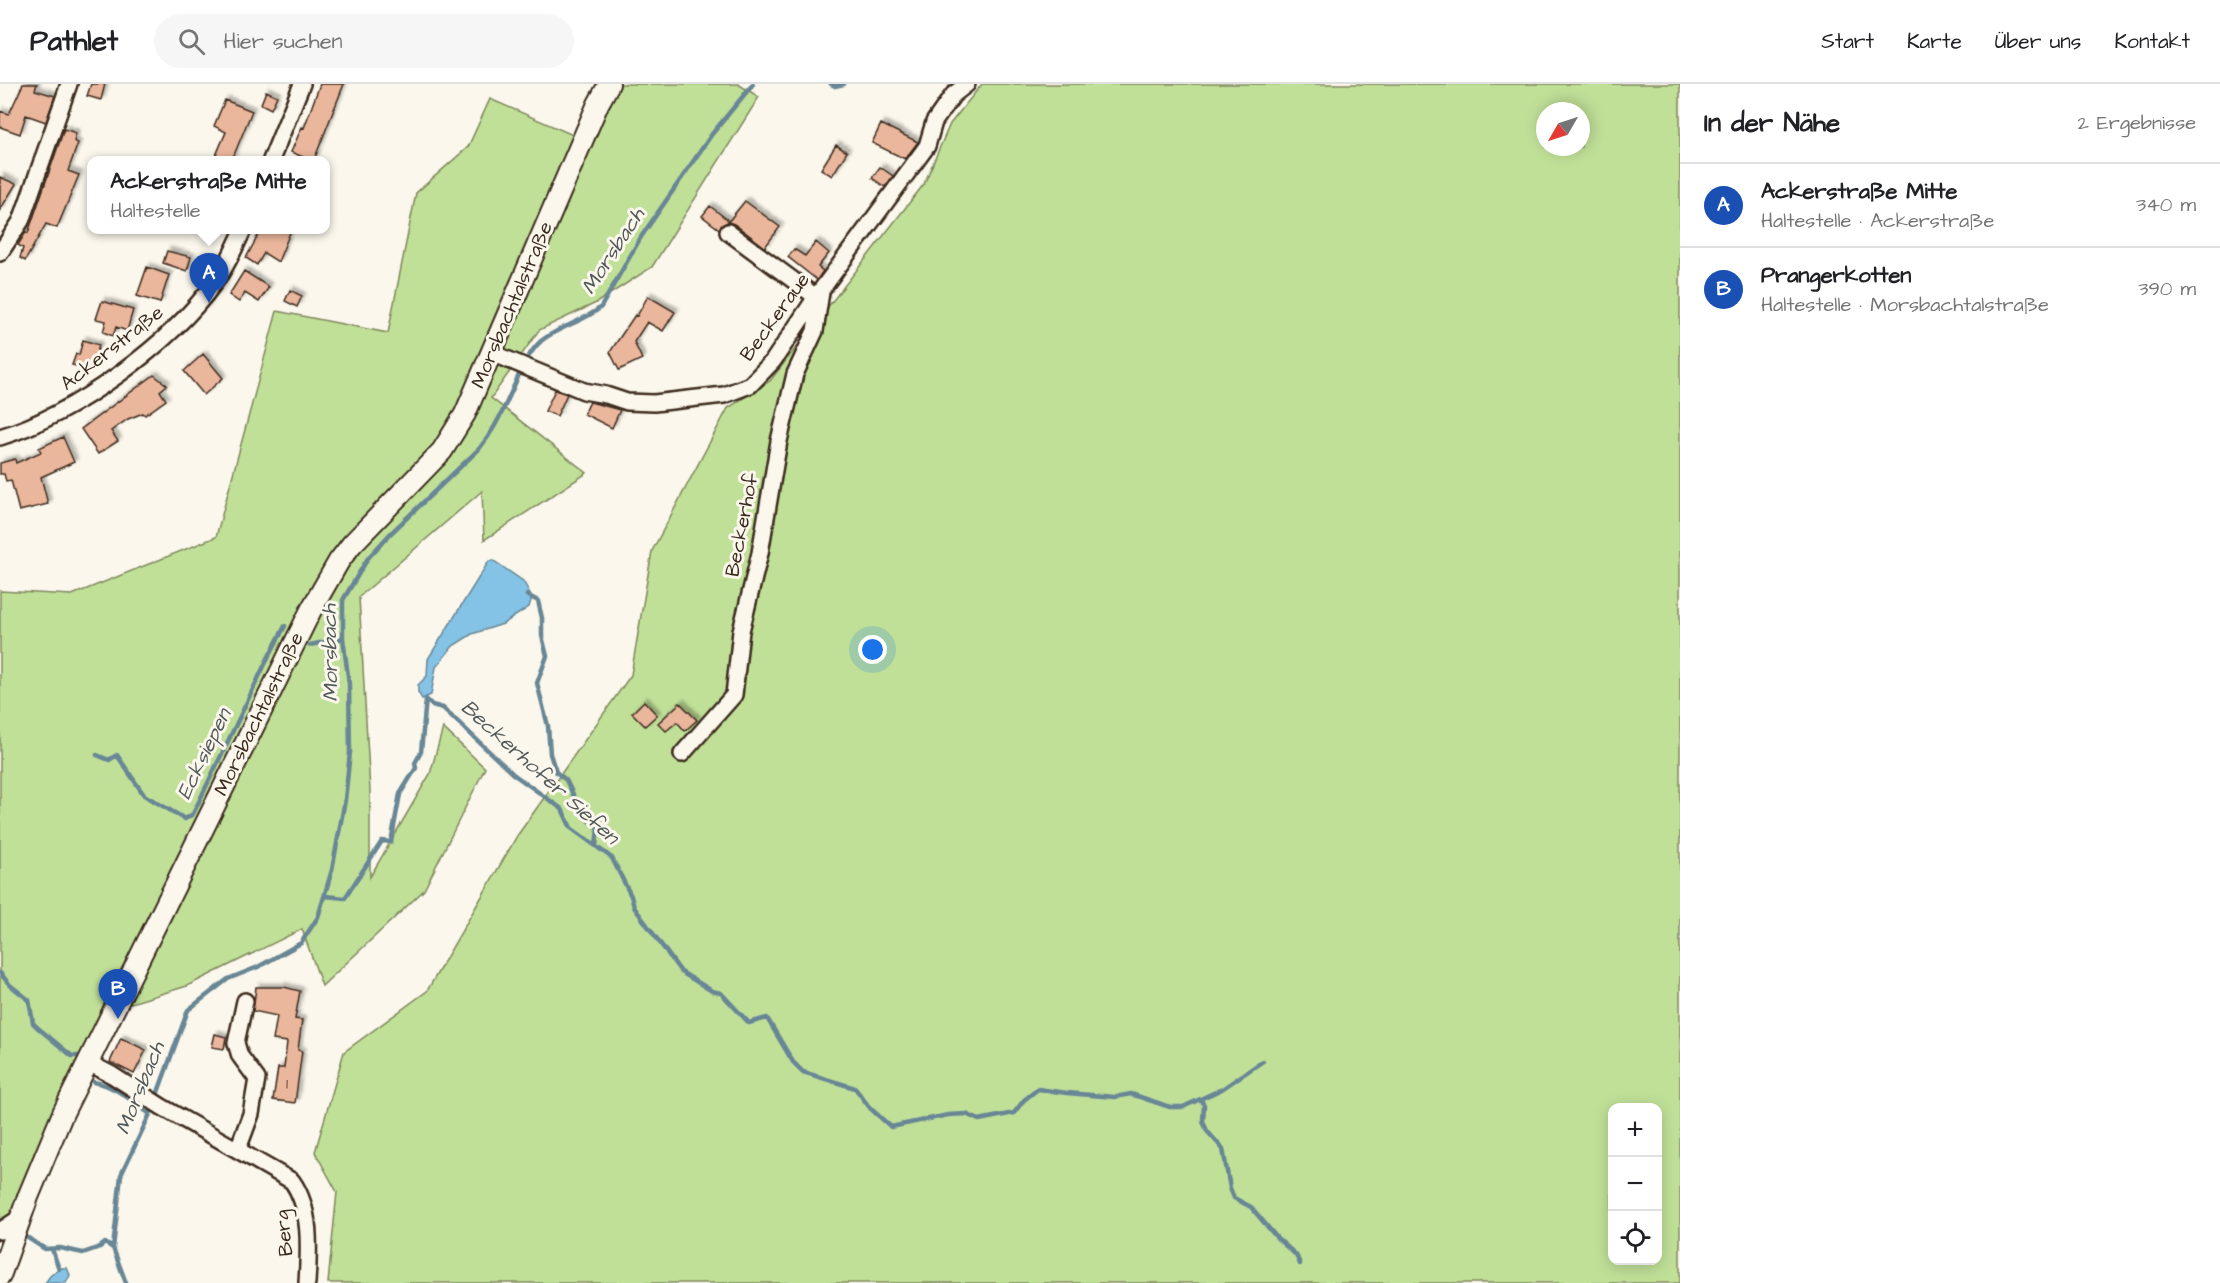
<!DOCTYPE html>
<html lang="de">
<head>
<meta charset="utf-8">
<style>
  body { margin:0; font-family:"Architects Daughter",sans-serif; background:#f6f6f6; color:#202124 }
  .controls { position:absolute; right:18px; bottom:18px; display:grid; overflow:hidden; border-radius:12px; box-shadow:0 3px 15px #0003 }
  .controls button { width:54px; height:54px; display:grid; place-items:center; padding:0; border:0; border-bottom:2px solid #e0e0e0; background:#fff; color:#202124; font:30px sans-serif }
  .compass { position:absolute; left:1536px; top:18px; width:54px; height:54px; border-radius:50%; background:#fff; box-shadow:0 3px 15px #0003; rotate:231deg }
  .you { position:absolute; left:873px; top:566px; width:21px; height:21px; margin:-15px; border:4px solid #fff; border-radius:50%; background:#1a73e8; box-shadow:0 0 0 9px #1a73e833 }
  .badge { display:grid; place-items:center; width:39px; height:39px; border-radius:50%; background:#0f766e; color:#fff; font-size:20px; font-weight:700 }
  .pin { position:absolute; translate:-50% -50px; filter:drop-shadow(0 2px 3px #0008) }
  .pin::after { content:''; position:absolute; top:32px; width:21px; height:18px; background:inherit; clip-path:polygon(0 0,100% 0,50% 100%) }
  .popup { position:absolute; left:87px; top:72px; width:243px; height:78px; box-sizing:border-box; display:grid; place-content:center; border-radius:12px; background:#fff; filter:drop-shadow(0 2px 4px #0005); font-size:20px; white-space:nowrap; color:#757577 }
  .popup b { font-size:22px; color:#202124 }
  .popup::after { content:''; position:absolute; left:50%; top:100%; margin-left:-12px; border:12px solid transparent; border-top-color:#fff }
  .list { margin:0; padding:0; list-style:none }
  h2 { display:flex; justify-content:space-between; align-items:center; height:78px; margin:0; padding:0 24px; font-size:26px }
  h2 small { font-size:20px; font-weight:400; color:#757577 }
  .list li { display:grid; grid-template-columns:39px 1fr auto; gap:18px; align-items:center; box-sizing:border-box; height:84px; padding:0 24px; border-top:2px solid #e0e0e0 }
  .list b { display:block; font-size:22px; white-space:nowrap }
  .list p { margin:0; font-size:20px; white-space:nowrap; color:#757577 }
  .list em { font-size:20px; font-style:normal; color:#757577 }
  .icon { flex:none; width:33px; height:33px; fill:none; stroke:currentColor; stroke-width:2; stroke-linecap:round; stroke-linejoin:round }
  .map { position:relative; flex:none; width:1680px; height:1199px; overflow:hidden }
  header { display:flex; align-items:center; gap:36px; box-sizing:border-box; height:84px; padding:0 30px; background:#fff; border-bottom:2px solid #e0e0e0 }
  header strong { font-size:28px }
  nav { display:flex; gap:33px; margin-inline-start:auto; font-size:21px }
  .search { width:420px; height:54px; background:#f6f6f6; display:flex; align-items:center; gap:15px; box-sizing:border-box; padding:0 21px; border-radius:33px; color:#757577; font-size:22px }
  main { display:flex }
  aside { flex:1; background:#fff }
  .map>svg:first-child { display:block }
  .green { fill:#c0e098; stroke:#7e855b; stroke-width:1.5; fill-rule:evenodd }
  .water { fill:#84c3e5; stroke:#678695; stroke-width:1.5 }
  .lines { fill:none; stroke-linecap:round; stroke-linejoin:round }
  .stream { stroke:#678695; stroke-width:4.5 }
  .building { fill:#eab69c; stroke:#3b2a1e; stroke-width:1.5; filter:url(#shadow) }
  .minor-casing { stroke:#3b2a1e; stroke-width:20 }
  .major-casing { stroke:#3b2a1e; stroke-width:24 }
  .minor { stroke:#fbf7ec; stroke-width:15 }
  .major { stroke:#fbf7ec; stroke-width:20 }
  .labels { text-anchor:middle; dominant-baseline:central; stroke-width:6; stroke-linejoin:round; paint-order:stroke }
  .number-label { font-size:16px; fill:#674d3e }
  .street-label { font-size:20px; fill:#3b2a1e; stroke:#fbf7ec }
  .water-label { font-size:21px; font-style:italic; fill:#51585a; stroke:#fbf7ec }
</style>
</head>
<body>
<header>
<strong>Pathlet</strong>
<div class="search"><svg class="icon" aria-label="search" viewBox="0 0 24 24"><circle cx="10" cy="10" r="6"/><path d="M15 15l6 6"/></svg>Hier suchen</div>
<nav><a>Start</a><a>Karte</a><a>Über uns</a><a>Kontakt</a></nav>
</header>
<main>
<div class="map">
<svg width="1680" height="1199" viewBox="0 0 1680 1199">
  <defs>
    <filter id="shadow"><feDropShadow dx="3.5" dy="-3.5" stdDeviation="1.5" flood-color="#0004"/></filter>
  </defs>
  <rect width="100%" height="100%" fill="#fbf7ec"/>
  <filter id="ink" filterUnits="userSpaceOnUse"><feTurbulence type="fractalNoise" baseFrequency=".0167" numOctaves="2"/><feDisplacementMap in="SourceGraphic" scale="12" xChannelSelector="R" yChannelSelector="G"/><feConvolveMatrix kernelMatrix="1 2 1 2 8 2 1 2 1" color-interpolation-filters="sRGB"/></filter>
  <g filter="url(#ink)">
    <path class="green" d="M616 0H738L759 13 652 183 596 219 539 246 491 314 587 389 484 456 482 407 359 513 370 707V793L430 690 443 644 485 684 424 806 322 902 302 845 187 902 108 926 0 1187V507L72 511 216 453 277 227 388 249 416 109 468 63 490 15 589 58Z
      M982 0H1680V1199H328L337 1108 315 1068 344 968 427 907 517 752 631 591 652 467 728 324 770 297 924 100 950 40ZM1545 27H1581V63H1545ZM1612 1024H1658V1176H1612Z"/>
    <path class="water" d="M489 477H494L523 497 532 513 529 523 503 540 472 550 453 562 436 583 431 611 422 615 418 608V601L427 592 428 575Z
      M60 1184H67L70 1191 66 1199H45L50 1192Z"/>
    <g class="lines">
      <path class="stream" d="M831 0 835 2 844 0
        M527 511 538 517 542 534V552L547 572 537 599 548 642 550 670 556 688 566 696 584 733 598 744 596 762
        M310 561 343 554
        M97 671 109 676 117 671 144 711 185 735 193 730 267 576 285 542
        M325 812 345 814 382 757 391 758 400 710 416 684 415 679 421 668 426 615 432 621 443 624 513 690 562 725 571 744 612 774 631 812 634 823 681 888 712 907 721 909 749 939 767 934 793 978 803 988 855 1004 870 1024 891 1043 948 1031 966 1030 979 1036 1014 1029 1024 1016 1038 1005 1067 1009 1115 1013 1131 1010 1170 1023H1183L1222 1005 1263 977
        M0 889 10 901 29 916 33 939 38 944 72 972H78
        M94 998C116 1002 132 1017 150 1030
        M1201 1016 1204 1021 1203 1037 1207 1047 1223 1065 1230 1104 1234 1114 1251 1123 1277 1154 1296 1171 1300 1180
        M28 1154 45 1165 60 1164 83 1169 100 1163 105 1159 113 1164
        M52 1165 59 1185
        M126 1199 113 1164 121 1091 150 1030 188 926 228 895 258 883 301 859 318 833 332 786 345 716 350 668 349 600 343 554V516L368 474 390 450 479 365C492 349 501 332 509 313 518 294 525 272 541 257 559 242 584 238 601 223L641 153 712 50 753 0"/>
    </g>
    <path class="building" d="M23 0H37L35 6 55 12 46 38 26 31 20 50 0 43V27L9 30Z
      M91 0H105L101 16 87 12Z
      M320 0H344L314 76H310L291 68 302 43 304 44Z
      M266 7 277 12 271 25 261 20Z
      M225 16 252 27 232 76H214L226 48 214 42Z
      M881 40 918 58 905 75 872 59Z
      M64 45 76 49 74 57 78 59 68 87 79 91 57 144 46 140 25 177 20 174 23 164 18 161 26 148 28 149Z
      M836 61 847 68 832 92 821 85Z
      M880 83 893 92 885 103 872 94Z
      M0 93 16 100 0 126Z
      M745 117 780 143 765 163 734 140 728 138Z
      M710 122 729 137 721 142 719 145 702 132Z
      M261 146H291L278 178 264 169 257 181 246 174Z
      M816 158 829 169 818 183 823 187 817 196 788 173 794 165 805 172Z
      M167 167 191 173 187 187 163 179Z
      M147 183 169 191 160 219 137 212Z
      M244 187 269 203 259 218 245 209 239 218 229 211Z
      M290 206 302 212 297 223 285 217Z
      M648 212 675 228 663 247 647 238 634 258 642 275 619 286 610 268 635 231 637 232Z
      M102 217 133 226 127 247 116 243 113 252 103 248 106 237 96 235Z
      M83 256 99 261 95 276 92 275 89 285 72 281 76 270 79 271Z
      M203 270 223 294 204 311 184 287Z
      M154 291 167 301 160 307 166 316 145 331 143 329 128 335 111 347 118 357 98 370 81 345Z
      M555 306 567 310 557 332 545 327Z
      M590 318 620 326 612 344 584 330Z
      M63 353 74 378 41 393 48 420 19 427 11 396 6 397 4 390H0V379L15 375 16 379 41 368 39 364Z
      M644 617 657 631 645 642 632 629Z
      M680 619 697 636 685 647 677 638 666 647 658 639Z
      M256 903H284L300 907 295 935 302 936 298 966 302 967 295 1019 273 1016 278 984H284L287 958 273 956 277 932 253 927Z
      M215 950 226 953 224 965 212 963Z
      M121 954 146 966 134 990 110 978Z"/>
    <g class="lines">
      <defs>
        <path id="minor" d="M271 76 302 0
          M728 148 816 213
          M0 169 21 137 69 0
          M492 269 584 307 606 311 627 318 654 319 724 311 750 301 773 277 816 213 927 62 934 38 953 11 967 0
          M0 353C74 331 171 260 215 198 227 182 235 163 243 146
          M682 670 734 611 741 547 760 469 779 357 795 290 815 247 821 208
          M87 978 112 991 162 1023 292 1097C312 1125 309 1166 307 1199
          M238 1065 251 1030 257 995 240 972 236 959 245 917
          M0 1147 21 1133"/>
        <path id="major" d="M0 1192 28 1113 63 1029 312 524 339 477 352 460 442 367 465 330 598 20 609 0"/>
      </defs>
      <use href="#minor" class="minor-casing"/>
      <use href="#major" class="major-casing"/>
      <use href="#minor" class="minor"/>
      <use href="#major" class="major"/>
    </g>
  </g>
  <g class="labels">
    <g class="number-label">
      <text x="287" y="1000">1</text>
    </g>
    <g class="street-label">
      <text transform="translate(512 221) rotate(-67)">Morsbachtalstraße</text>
      <text transform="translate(775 233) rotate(-54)">Beckeraue</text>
      <text transform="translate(112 264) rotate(-38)">Ackerstraße</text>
      <text transform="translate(742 441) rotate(-79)">Beckerhof</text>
      <text transform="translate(259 630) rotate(-64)">Morsbachtalstraße</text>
      <text transform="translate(284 1149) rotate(-96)">Berg</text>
    </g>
    <g class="water-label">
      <text transform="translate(613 167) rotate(-57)">Morsbach</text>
      <text transform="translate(330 569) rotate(-91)">Morsbach</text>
      <text transform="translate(204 670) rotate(-64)">Ecksiepen</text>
      <text transform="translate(540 688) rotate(42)">Beckerhofer Siefen</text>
      <text transform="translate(140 1004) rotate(-68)">Morsbach</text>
    </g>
  </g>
</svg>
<div class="controls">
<button>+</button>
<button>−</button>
<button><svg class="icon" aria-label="locate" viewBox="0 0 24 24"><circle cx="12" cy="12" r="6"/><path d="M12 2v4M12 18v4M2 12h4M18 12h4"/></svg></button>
</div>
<svg class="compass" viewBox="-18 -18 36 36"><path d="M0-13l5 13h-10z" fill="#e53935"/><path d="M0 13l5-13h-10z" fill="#757577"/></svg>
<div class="you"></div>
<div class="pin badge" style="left:209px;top:219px;background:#1a4fb4">A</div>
<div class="popup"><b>Ackerstraße Mitte</b>Haltestelle</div>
<div class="pin badge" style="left:118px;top:935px;background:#1a4fb4">B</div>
</div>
<aside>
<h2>In der Nähe<small>2 Ergebnisse</small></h2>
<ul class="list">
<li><span class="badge" style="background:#1a4fb4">A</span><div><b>Ackerstraße Mitte</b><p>Haltestelle · Ackerstraße</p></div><em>340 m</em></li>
<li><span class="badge" style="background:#1a4fb4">B</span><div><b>Prangerkotten</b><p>Haltestelle · Morsbachtalstraße</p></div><em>390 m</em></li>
</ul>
</aside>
</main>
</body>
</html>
